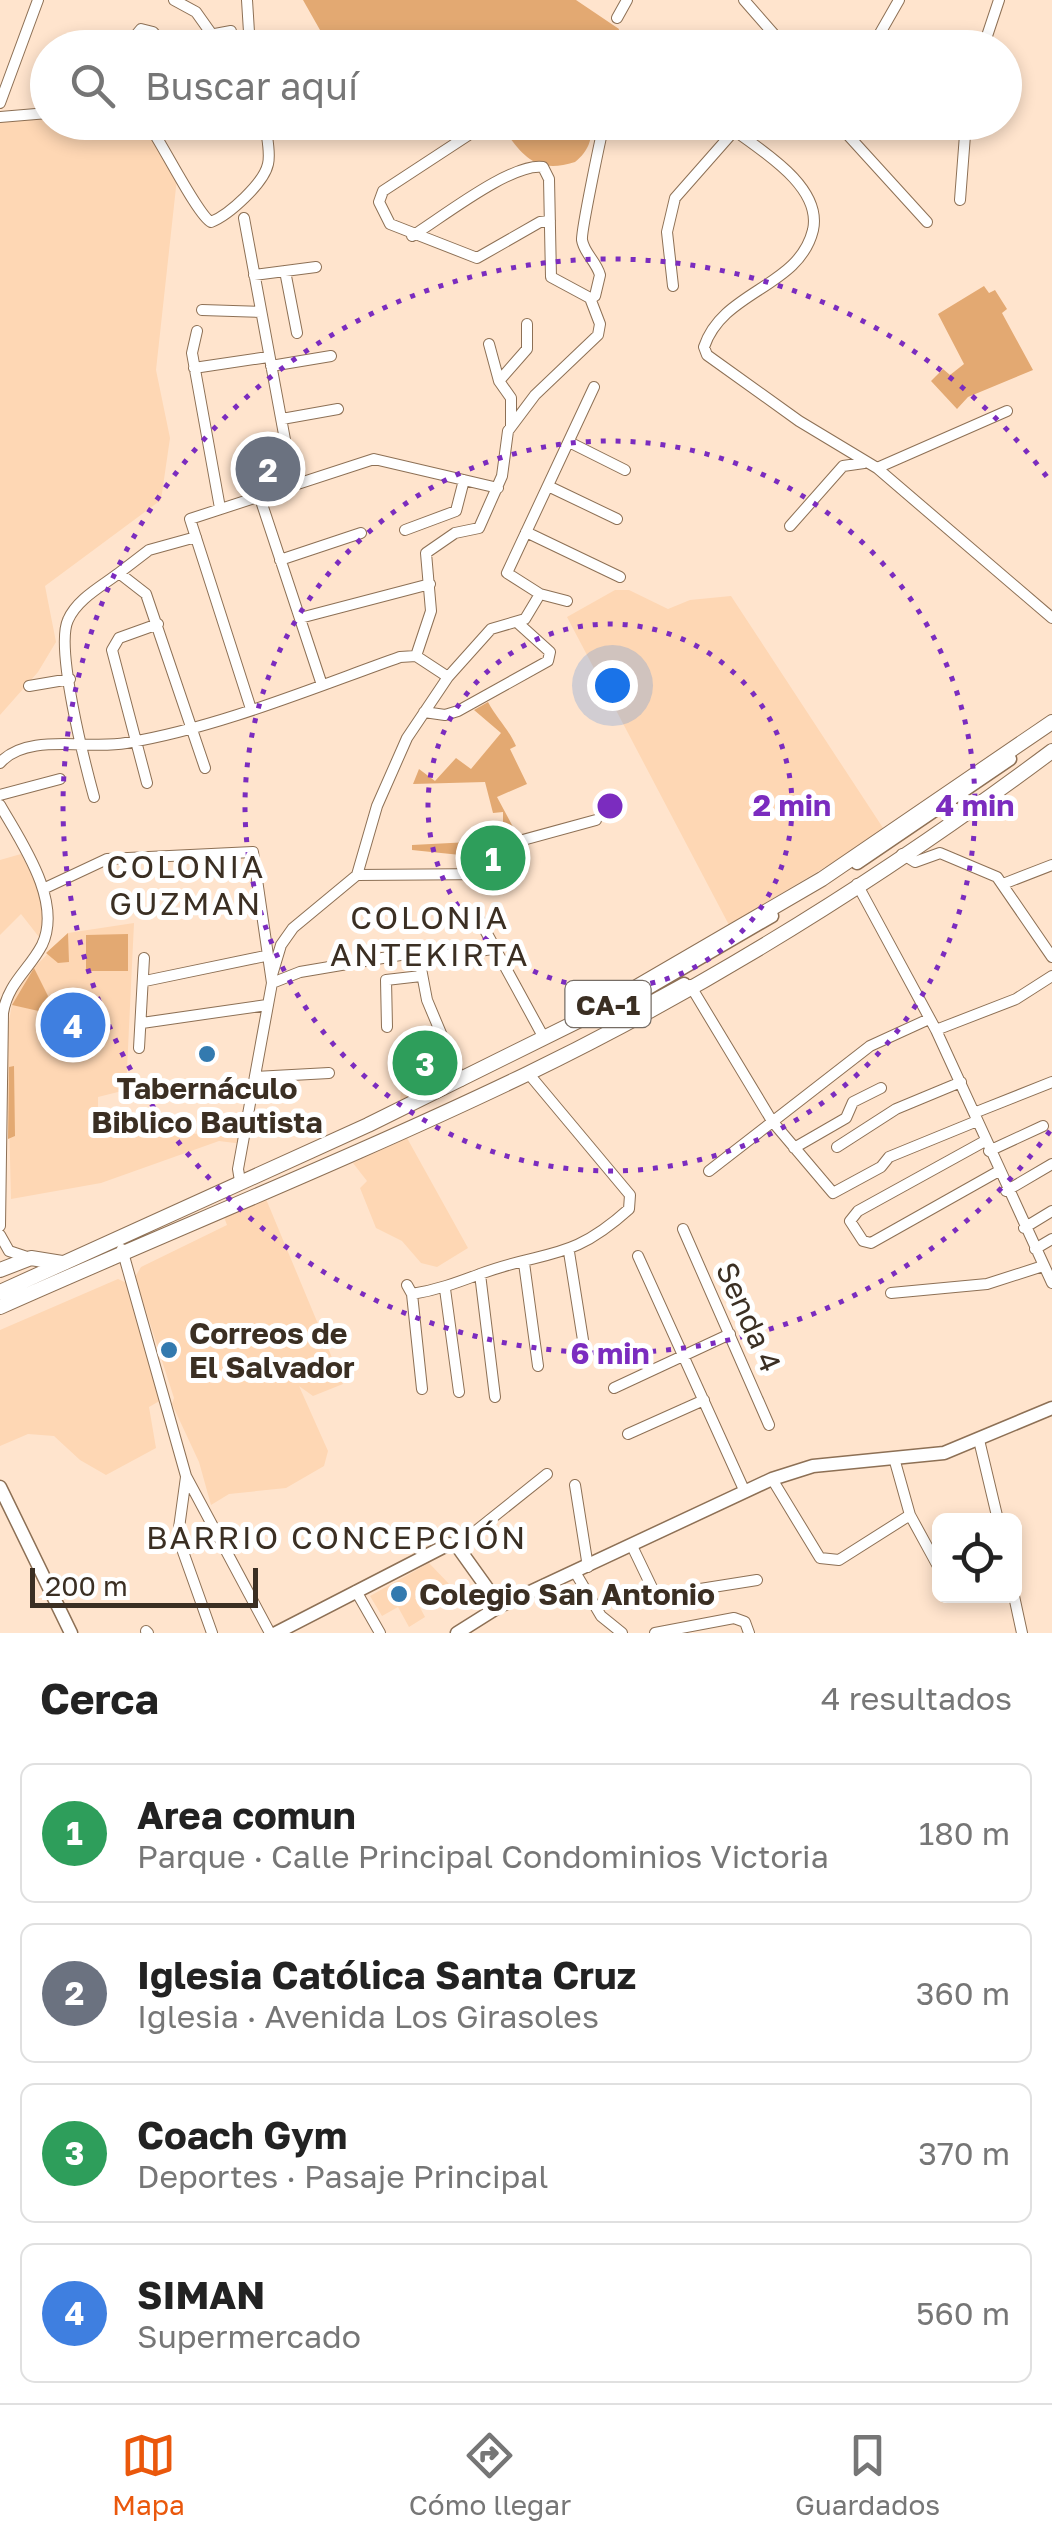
<!DOCTYPE html>
<html lang="es">
<head>
<meta charset="utf-8">
<style>
  body { margin:0; font-family:"Golos Text",sans-serif; background:#f6f6f6; color:#222 }
  .controls { position:absolute; right:30px; bottom:30px; display:grid; overflow:hidden; border-radius:15px; box-shadow:0 5px 15px #0003 }
  .controls button { width:90px; height:90px; display:grid; place-items:center; padding:0; border:0; border-bottom:2px solid #e0e0e0; background:#fff; color:#222; font:50px sans-serif }
  .scale { position:absolute; left:30px; bottom:25px; width:228px; box-sizing:border-box; padding-left:10px; border:5px solid #3b2f23; border-top:0; font-size:28px; line-height:35px; white-space:nowrap; color:#3b2f23; -webkit-text-stroke:8px #fff; paint-order:stroke }
  .you { position:absolute; left:612px; top:685px; width:35px; height:35px; margin:-25px; border:8px solid #fff; border-radius:50%; background:#1a73e8; box-shadow:0 0 0 15px #1a73e833 }
  .badge { display:grid; place-items:center; width:65px; height:65px; border-radius:50%; background:#ea580c; color:#fff; font-size:32px; font-weight:700 }
  .pin { position:absolute; translate:-50% -50%; border:5px solid #fff; box-shadow:0 2px 10px #0006 }
  .list { margin:0; padding:0; list-style:none }
  h2 { display:flex; justify-content:space-between; align-items:center; height:130px; margin:0; padding:0 40px; font-size:42px }
  h2 small { font-size:32px; font-weight:400; color:#767676 }
  .list li { display:grid; grid-template-columns:65px 1fr auto; gap:30px; align-items:center; box-sizing:border-box; height:140px; margin:0 20px 20px; padding:0 20px; border:2px solid #e0e0e0; border-radius:15px }
  .list b { display:block; font-size:38px; white-space:nowrap }
  .list p { margin:0; font-size:32px; white-space:nowrap; color:#767676 }
  .list em { font-size:32px; font-style:normal; color:#767676 }
  .icon { flex:none; width:55px; height:55px; fill:none; stroke:currentColor; stroke-width:2; stroke-linecap:round; stroke-linejoin:round }
  .map { position:relative; flex:none; width:1052px; height:1633px; overflow:hidden }
  .search { position:absolute; background:#fff; box-shadow:0 5px 15px #0003; left:30px; right:30px; top:30px; height:110px; display:flex; align-items:center; gap:25px; box-sizing:border-box; padding:0 35px; border-radius:55px; color:#767676; font-size:38px }
  .sheet { height:770px; background:#fff }
  nav { display:flex; justify-content:space-around; align-items:center; box-sizing:border-box; height:140px; border-top:2px solid #e0e0e0; background:#fff; font-size:28px; color:#767676 }
  nav a { display:grid; justify-items:center; gap:5px }
  nav .on { color:#ea580c }
  .map>svg:first-child { display:block }
  .built { fill:#fed7b4 }
  .green { fill:#e3a972 }
  .lines { fill:none; stroke-linecap:round; stroke-linejoin:round }
  .minor-casing { stroke:#8d7055; stroke-width:12 }
  .major-casing { stroke:#8d7055; stroke-width:15 }
  .highway-casing { stroke:#8d7055; stroke-width:16 }
  .minor { stroke:#fff; stroke-width:10 }
  .major { stroke:#fff; stroke-width:12 }
  .highway { stroke:#fff; stroke-width:14 }
  .ring { fill:none; stroke:#7b2cbf; stroke-width:5; stroke-dasharray:5 10 }
  .poi-dot { fill:#337aaf; stroke:#fff; stroke-width:4 }
  .labels { text-anchor:middle; dominant-baseline:central; stroke-width:10; stroke-linejoin:round; paint-order:stroke }
  .shield { fill:#fff; stroke:#766d65; stroke-width:2.5 }
  .shield-label { font-size:28px; font-weight:bold; fill:#3b2f23 }
  .poi-label { font-size:30px; font-weight:bold; fill:#3b2f23; stroke:#fff; text-anchor:start }
  .street-label { font-size:30px; fill:#3b2f23; stroke:#fff }
  .neighbourhood-label { font-size:32px; letter-spacing:2.5px; fill:#3b2f23; stroke:#fff }
  .centre { fill:#7b2cbf; stroke:#fff; stroke-width:5 }
  .ring-label { font-size:30px; text-anchor:middle; font-weight:bold; fill:#7b2cbf; stroke:#fff; stroke-width:10; stroke-linejoin:round; paint-order:stroke }
</style>
</head>
<body>
<div class="map">
<svg width="1052" height="1633" viewBox="0 0 1052 1633">
  <rect width="100%" height="100%" fill="#ffe4cd"/>
  <path class="built" d="M47 113 48 122 147 123 178 169 156 370 170 438 161 500 45 586 56 642 38 672 0 715V117Z
    M615 590H629L668 609 690 600 731 596 885 831 729 925 567 617Z
    M21 854 40 891 43 918 39 937 21 914 0 935V860Z
    M134 923 126 1090 98 1097V1115L139 1126 174 1128 177 1134 245 1133 243 1144 219 1141 101 1183 11 1199 7 1034 13 997 23 979 68 933Z
    M434 1031 453 1077 400 1102 405 1044 412 1036Z
    M407 1138 468 1248 437 1267 421 1263 402 1241 376 1228 360 1188 367 1181 353 1163Z
    M266 1199 343 1384 313 1396 299 1386 328 1451 324 1466 286 1488 229 1494 211 1505 199 1462 172 1404 174 1398 135 1277 141 1267 227 1225 224 1217Z
    M118 1279 127 1283 163 1399 149 1407 156 1448 106 1475 80 1460 54 1436 28 1434 0 1446V1330Z
    M429 1563 450 1585 415 1598 425 1617 409 1627 398 1607 382 1616 370 1596Z"/>
  <path class="green" d="M303 0H576L619 29 616 47H305L320 30Z
    M308 123H367C347 138 326 143 308 123Z
    M499 123H592C592 139 589 151 575 162 532 176 520 151 499 123Z
    M984 286 989 293 995 290 1007 309 1002 313 1033 370 968 397 957 409 931 381 943 369 950 375 964 364 938 314Z
    M488 702C497 719 508 728 516 746L510 749 527 784 497 797 520 840 509 841V826H503V812L493 813 485 782 413 784 419 769 435 781 456 758 471 769 501 733 474 710Z
    M470 842V856L412 850V845Z
    M68 933 69 962 58 963 46 953Z
    M128 934V971H86V935Z
    M34 968 48 996 43 1012 12 1005Z
    M14 1066 15 1136 8 1139 9 1067Z"/>
  <g class="lines">
    <defs>
      <path id="minor" d="M174 0 196 12 213 36
        M247 0 250 48
        M744 0 786 48
        M617 18 627 0
        M125 48 141 29 153 32 167 48
        M197 48 215 34 231 31
        M864 48 879 35 899 0
        M983 48 999 0
        M0 103 38 0
        M0 117 48 113
        M147 122C162 143 198 216 211 222 229 215 264 183 268 164 271 151 266 135 265 122
        M723 122C755 147 823 184 813 230 799 288 723 290 704 347L707 355 799 421 877 468 1052 618
        M836 122 927 222
        M470 134 383 191 379 202 390 224 477 258 540 222 550 221
        M960 200 966 122
        M244 218 293 483
        M412 236C440 219 512 162 543 167L549 179 551 277 590 298
        M285 271 297 333
        M254 275 316 267
        M673 286 667 232 675 198 734 131
        M590 298 595 296 600 275C596 261 584 253 582 240 581 232 602 129 605 122
        M202 310 261 312
        M197 331 192 353 220 508
        M489 344 499 381 511 398V427
        M271 366 331 356
        M194 368 268 357
        M499 381 527 349V324
        M282 419 338 409
        M569 442 625 470
        M877 468 1007 411
        M548 486 617 519
        M259 495 322 685
        M790 526 843 466 864 463
        M405 530 456 511 464 480
        M526 532 620 577
        M280 560 361 533
        M119 573 149 550 196 537
        M567 601 540 594 507 573 594 387
        M300 618 430 584
        M416 656 431 611 426 553 455 533 479 528 502 476 508 431 535 395 598 335 600 324 590 298
        M29 686 70 679
        M251 709 190 519 374 459 498 488
        M424 712 445 715 458 711 548 661 550 652 519 624
        M0 763C27 732 88 750 126 743 217 728 313 688 400 657L416 656 448 677
        M147 783 112 650 119 638 158 624
        M0 795 60 779
        M94 797C85 764 55 648 68 620 77 599 102 586 119 573L146 594 205 768
        M0 805C21 842 63 901 42 945 29 970 8 983 3 1013L0 1226
        M902 854 915 862 940 853 997 877 1052 957
        M473 874 479 852 596 820
        M357 875 492 874
        M857 884 936 1030 1052 1283
        M1003 884 1052 865
        M43 889 107 859 253 852 272 983 238 1169 240 1181
        M479 919 544 1038
        M419 958 494 949
        M272 975 281 945 293 928 357 875 377 806 407 738 448 677 491 629 525 619 540 594
        M145 981 265 956
        M272 983 300 972 412 953 419 958 427 1000 461 1081
        M690 985 772 1121 833 1193 881 1167 889 1157 977 1121
        M142 1023 267 1005
        M387 1027 386 980 421 976
        M936 1030 1016 999 1052 976
        M139 1048 144 958
        M255 1077 329 1073
        M974 1113 1052 1082
        M985 1141 858 1211 850 1221 863 1241 871 1243 999 1171
        M837 1147 896 1109 961 1082
        M794 1148 846 1118 853 1102 881 1088
        M989 1151 1043 1126
        M709 1171 870 1046 929 1019
        M1006 1191 1052 1164
        M1024 1228 1052 1211
        M683 1229 769 1425
        M0 1235 9 1251 30 1258
        M122 1249 186 1476 270 1633
        M1035 1249 1052 1239
        M569 1252 583 1340
        M638 1256 745 1492
        M524 1263 538 1366
        M480 1274 495 1397
        M407 1285 412 1294C437 1290 456 1283 480 1274 547 1249 569 1263 629 1209L630 1195 528 1073
        M445 1289 459 1392
        M891 1293 987 1284 1043 1266
        M412 1294 422 1389
        M614 1388 730 1334
        M628 1434 704 1400
        M979 1440 998 1520
        M894 1458 910 1515 940 1570
        M186 1477 179 1528 181 1546 212 1633
        M772 1479 820 1558 839 1560 910 1515
        M575 1485 588 1567
        M457 1546 547 1474
        M632 1546 656 1596 757 1580
        M575 1572 601 1616 622 1633
        M356 1591 380 1633
        M1014 1596 1022 1633
        M146 1631 148 1633
        M655 1633 734 1618 745 1622 749 1633"/>
      <path id="major" d="M857 863 1010 759
        M638 994 772 916
        M631 1013 684 984
        M0 1487 71 1633
        M276 1633 449 1544 457 1546 500 1606
        M457 1633 500 1606 772 1479 813 1466 944 1453 1052 1408"/>
      <path id="highway" d="M0 1270 31 1258 62 1263
        M0 1292 368 1125 578 1021 822 879 1052 722
        M0 1307C175 1229 352 1158 525 1075 709 986 889 873 1052 751"/>
    </defs>
    <use href="#minor" class="minor-casing"/>
    <use href="#major" class="major-casing"/>
    <use href="#highway" class="highway-casing"/>
    <use href="#minor" class="minor"/>
    <use href="#major" class="major"/>
    <use href="#highway" class="highway"/>
  </g>
  <g class="ring">
    <circle cx="610" cy="806" r="182"/>
    <circle cx="610" cy="806" r="365"/>
    <path d="M1050 1131A547 547 0 1 1 1050 481"/>
  </g>
  <g class="poi-dot">
    <circle cx="207" cy="1054" r="10"/>
    <circle cx="169" cy="1350" r="10"/>
    <circle cx="399" cy="1594" r="10"/>
  </g>
  <g class="labels">
    <rect class="shield" x="565.5" y="981" width="85" height="46" rx="8"/>
    <g class="shield-label">
      <text x="608" y="1004">CA-1</text>
    </g>
    <g class="poi-label">
      <text x="207" y="1088" text-anchor="middle">Tabernáculo<tspan x="207" dy="34">Biblico Bautista</tspan></text>
      <text x="189" y="1333">Correos de<tspan x="189" dy="34">El Salvador</tspan></text>
      <text x="419" y="1594">Colegio San Antonio</text>
    </g>
    <g class="street-label">
      <text transform="translate(749 1317) rotate(66)">Senda 4</text>
    </g>
    <g class="neighbourhood-label">
      <text x="186" y="866">COLONIA<tspan x="186" dy="37">GUZMAN</tspan></text>
      <text x="430" y="917">COLONIA<tspan x="430" dy="37">ANTEKIRTA</tspan></text>
      <text x="337" y="1537">BARRIO CONCEPCIÓN</text>
    </g>
  </g>
  <circle cx="610" cy="806" r="15" class="centre"/>
  <g class="ring-label">
    <text x="792" y="816">2 min</text>
    <text x="975" y="816">4 min</text>
    <text x="610" y="1364">6 min</text>
  </g>
</svg>
<div class="controls">
<button><svg class="icon" aria-label="locate" viewBox="0 0 24 24"><circle cx="12" cy="12" r="6"/><path d="M12 2v4M12 18v4M2 12h4M18 12h4"/></svg></button>
</div>
<div class="scale">200 m</div>
<div class="you"></div>
<div class="pin badge" style="left:493px;top:858px;background:#2e9e5b">1</div>
<div class="pin badge" style="left:268px;top:469px;background:#6b7280">2</div>
<div class="pin badge" style="left:425px;top:1063px;background:#2e9e5b">3</div>
<div class="pin badge" style="left:73px;top:1025px;background:#3f7fe0">4</div>
<div class="search"><svg class="icon" aria-label="search" viewBox="0 0 24 24"><circle cx="10" cy="10" r="6"/><path d="M15 15l6 6"/></svg>Buscar aquí</div>
</div>
<section class="sheet">
<h2>Cerca<small>4 resultados</small></h2>
<ul class="list">
<li><span class="badge" style="background:#2e9e5b">1</span><div><b>Area comun</b><p>Parque · Calle Principal Condominios Victoria</p></div><em>180 m</em></li>
<li><span class="badge" style="background:#6b7280">2</span><div><b>Iglesia Católica Santa Cruz</b><p>Iglesia · Avenida Los Girasoles</p></div><em>360 m</em></li>
<li><span class="badge" style="background:#2e9e5b">3</span><div><b>Coach Gym</b><p>Deportes · Pasaje Principal</p></div><em>370 m</em></li>
<li><span class="badge" style="background:#3f7fe0">4</span><div><b>SIMAN</b><p>Supermercado</p></div><em>560 m</em></li>
</ul>
</section>
<nav>
<a class="on"><svg class="icon" aria-label="map" viewBox="0 0 24 24"><path d="M3 6l6-2 6 2 6-2v14l-6 2-6-2-6 2zM9 4v14M15 6v14"/></svg>Mapa</a>
<a><svg class="icon" aria-label="directions" viewBox="0 0 24 24"><path d="M12 3l9 9-9 9-9-9zM9 14v-3h6M13 9l2 2-2 2"/></svg>Cómo llegar</a>
<a><svg class="icon" aria-label="saved" viewBox="0 0 24 24"><path d="M7 4h10v16l-5-4-5 4z"/></svg>Guardados</a>
</nav>
</body>
</html>
